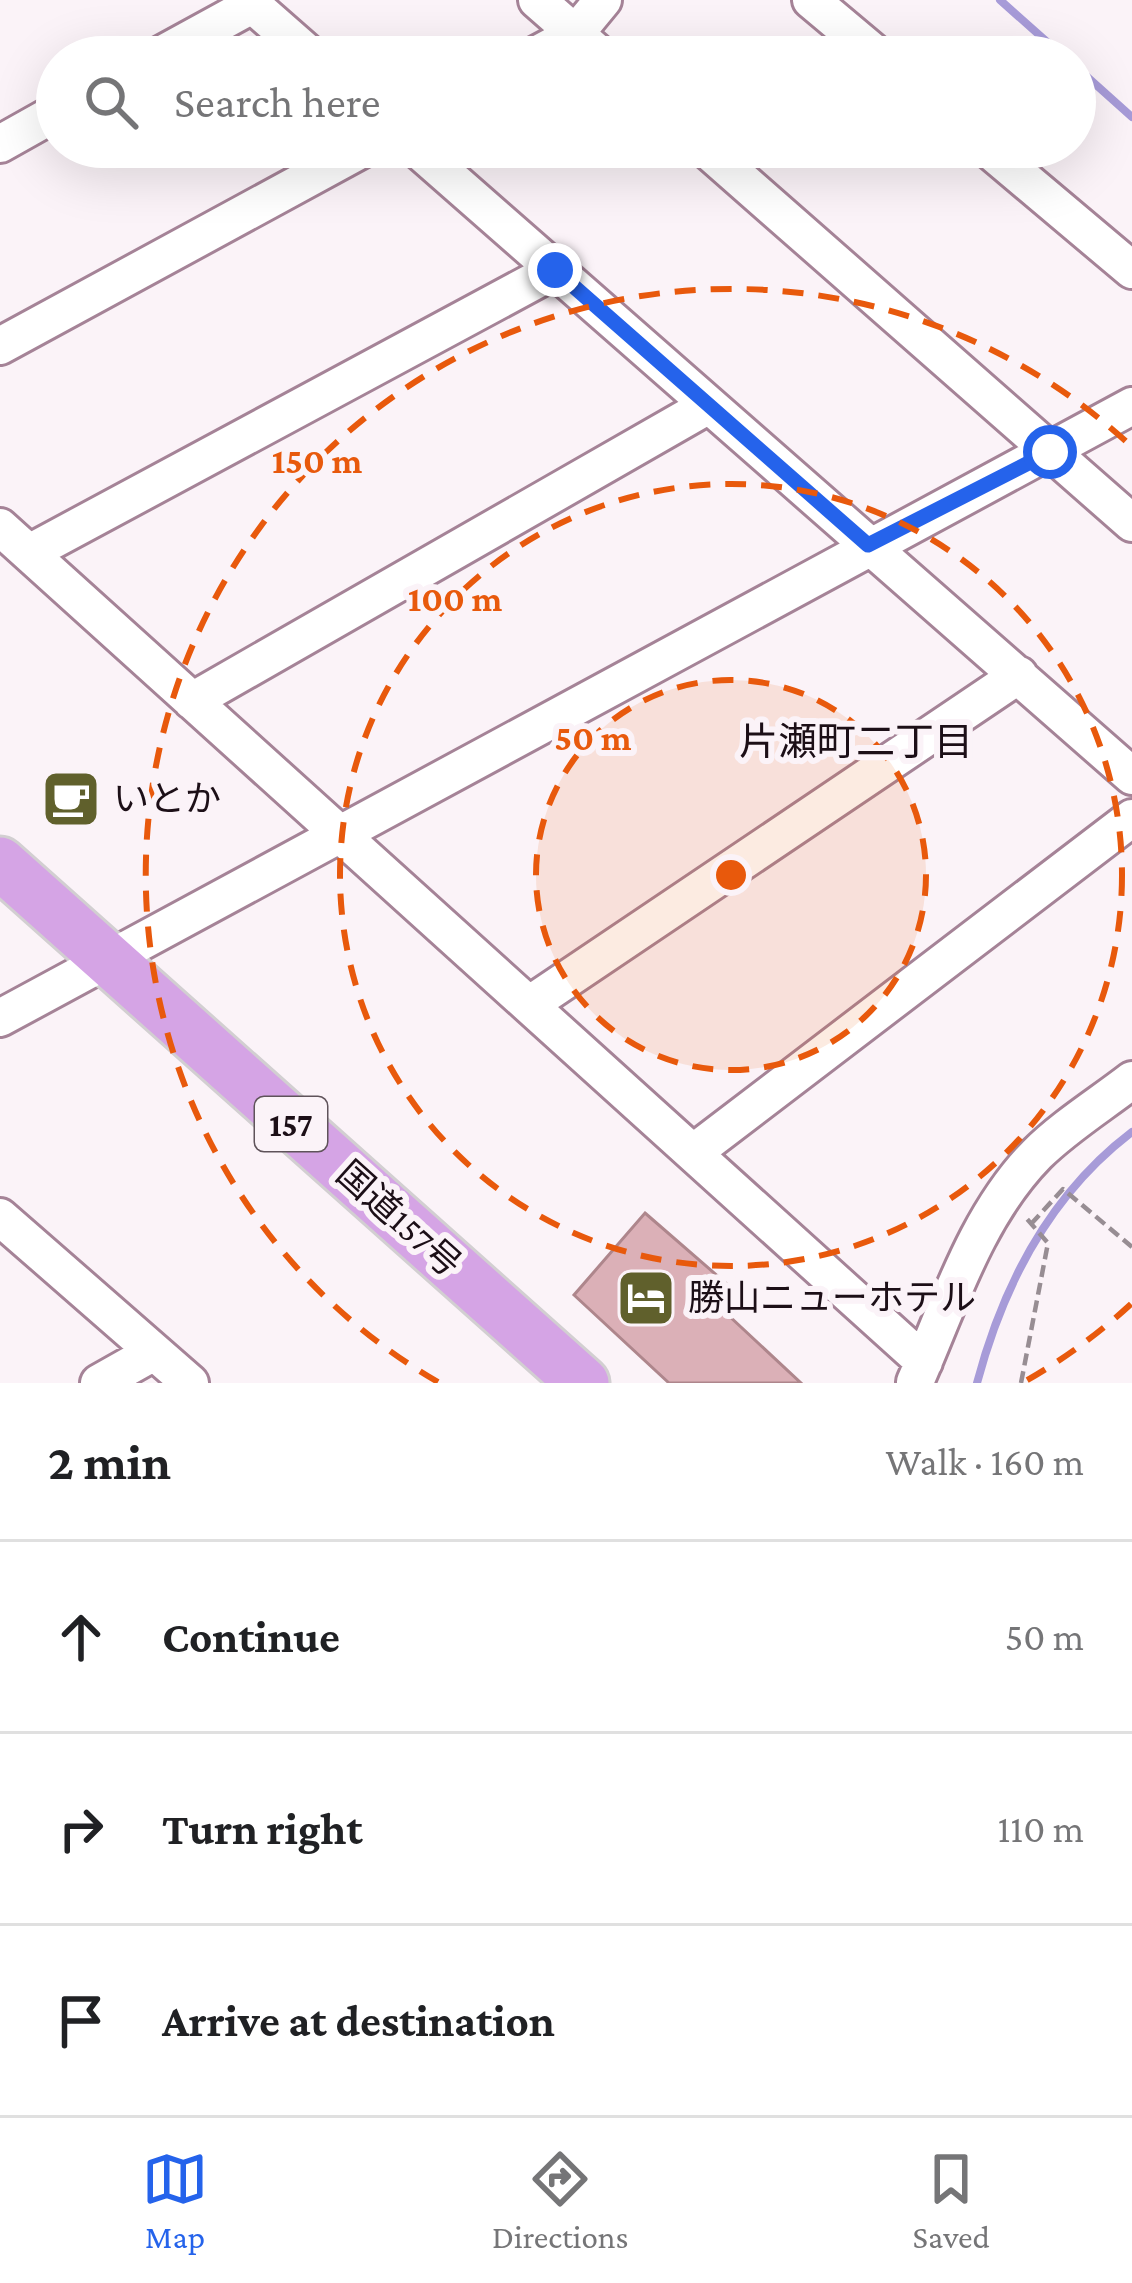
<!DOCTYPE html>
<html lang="en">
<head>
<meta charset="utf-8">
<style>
  body { margin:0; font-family:"Crimson Pro","Noto Sans JP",serif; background:#f6f6f6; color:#202124 }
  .stop { position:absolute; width:36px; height:36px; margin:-27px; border:9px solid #2563eb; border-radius:50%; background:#fff }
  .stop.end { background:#2563eb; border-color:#fff; box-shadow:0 3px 12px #0008 }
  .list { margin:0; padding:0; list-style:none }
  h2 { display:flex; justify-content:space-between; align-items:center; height:156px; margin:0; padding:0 48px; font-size:51px }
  h2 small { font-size:39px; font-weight:400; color:#757577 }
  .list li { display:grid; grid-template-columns:78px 1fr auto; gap:36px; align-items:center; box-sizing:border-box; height:192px; padding:0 48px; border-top:3px solid #e0e0e0 }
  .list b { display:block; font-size:45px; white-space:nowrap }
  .list em { font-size:39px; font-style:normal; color:#757577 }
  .icon { flex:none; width:66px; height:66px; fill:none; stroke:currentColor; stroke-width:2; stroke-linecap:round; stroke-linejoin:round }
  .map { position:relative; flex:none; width:1132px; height:1383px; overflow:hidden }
  .search { position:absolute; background:#fff; box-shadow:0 12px 48px #0002; left:36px; right:36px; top:36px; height:132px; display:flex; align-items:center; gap:30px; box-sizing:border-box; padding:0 42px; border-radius:66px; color:#757577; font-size:45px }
  .sheet { height:732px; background:#fff }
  nav { display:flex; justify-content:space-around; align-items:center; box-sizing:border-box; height:168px; border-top:3px solid #e0e0e0; background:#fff; font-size:33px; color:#757577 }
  nav a { display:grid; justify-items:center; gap:6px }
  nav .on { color:#2563eb }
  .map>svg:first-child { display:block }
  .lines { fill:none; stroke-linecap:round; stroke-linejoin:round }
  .stream { stroke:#a79bd8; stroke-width:8 }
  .building { fill:#dbb0b7; stroke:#ae868c; stroke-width:3 }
  .minor-casing { stroke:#a58397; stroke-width:42 }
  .highway-casing { stroke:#d2cfd1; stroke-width:57 }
  .path { stroke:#978d93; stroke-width:4.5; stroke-dasharray:12 6; stroke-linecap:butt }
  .minor { stroke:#fff; stroke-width:36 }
  .highway { stroke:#d5a4e5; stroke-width:51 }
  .route { stroke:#2563eb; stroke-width:15 }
  .ring { fill:none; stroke:#e8590c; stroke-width:6; stroke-dasharray:21 15 }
  .labels { text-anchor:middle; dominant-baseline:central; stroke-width:12; stroke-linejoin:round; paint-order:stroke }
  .shield { fill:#fbf3f8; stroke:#5f535a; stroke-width:3 }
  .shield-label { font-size:33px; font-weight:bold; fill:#1c0f17 }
  .poi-label { font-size:36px; fill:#1c0f17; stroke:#fbf3f8; text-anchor:start }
  .street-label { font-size:36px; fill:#1c0f17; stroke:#fbf3f8 }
  .neighbourhood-label { font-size:39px; fill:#1c0f17; stroke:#fbf3f8 }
  .centre { fill:#e8590c; stroke:#fbf3f8; stroke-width:6 }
  .ring-label { font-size:36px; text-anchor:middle; font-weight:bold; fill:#e8590c; stroke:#fbf3f8; stroke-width:12; stroke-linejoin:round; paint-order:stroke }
</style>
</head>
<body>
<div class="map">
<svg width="1132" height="1383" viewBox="0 0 1132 1383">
  <rect width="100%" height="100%" fill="#fbf3f8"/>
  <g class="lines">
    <path class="stream" d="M1000 0 1064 57
      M1075 66 1132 117
      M977 1383C1003 1285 1049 1195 1132 1132"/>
  </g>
  <path class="building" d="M645 1213 728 1285 712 1300 801 1383H669L574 1295Z"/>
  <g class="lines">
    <defs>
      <path id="minor" d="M247 0 312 57
        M537 0 602 57
        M811 0 879 57
        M157 57 252 5
        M532 57 575 34 603 0
        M0 144 57 112
        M415 147 1132 776
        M704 147 1132 523
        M986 147 1132 270
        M0 346 366 147
        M0 527 924 1362
        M29 553 555 270
        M192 701 709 405
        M529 1005 1019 675
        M0 1018 1132 406
        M693 1153 1132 818
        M0 1217 190 1383
        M915 1382C949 1305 976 1216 1037 1154 1064 1127 1101 1104 1132 1080
        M99 1383 154 1352"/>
      <path id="highway" d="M0 863 583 1383"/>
    </defs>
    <use href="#minor" class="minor-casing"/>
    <use href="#highway" class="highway-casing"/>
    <path class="path" d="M1031 1224 1063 1189 1132 1247
      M1021 1383 1048 1243 1027 1219"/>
    <use href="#minor" class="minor"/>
    <use href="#highway" class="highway"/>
  </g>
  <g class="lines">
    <path class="route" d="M555 270 868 545 1050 452"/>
  </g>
  <circle cx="731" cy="875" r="195" fill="#e8590c" fill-opacity=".12"/>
  <g class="ring">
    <circle cx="731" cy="875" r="195"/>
    <circle cx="731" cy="875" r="391"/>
    <path d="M1131 1304A586 586 0 0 1 1024 1382M438 1382A586 586 0 1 1 1131 446"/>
  </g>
  <defs>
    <symbol id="cafe-square" viewBox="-11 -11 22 22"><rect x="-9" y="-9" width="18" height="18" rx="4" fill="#60602c" stroke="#fbf3f8"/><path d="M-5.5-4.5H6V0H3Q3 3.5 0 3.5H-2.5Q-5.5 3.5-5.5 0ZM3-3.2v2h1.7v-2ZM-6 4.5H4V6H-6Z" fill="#fff"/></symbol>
    <symbol id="hotel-square" viewBox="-11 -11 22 22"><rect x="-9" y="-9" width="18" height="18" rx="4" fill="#60602c" stroke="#fbf3f8"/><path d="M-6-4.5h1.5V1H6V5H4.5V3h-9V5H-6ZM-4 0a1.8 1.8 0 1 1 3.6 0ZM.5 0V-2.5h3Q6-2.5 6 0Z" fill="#fff"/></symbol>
  </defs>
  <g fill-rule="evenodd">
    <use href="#cafe-square" x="38" y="766" width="66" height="66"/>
    <use href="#hotel-square" x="613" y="1265" width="66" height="66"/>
  </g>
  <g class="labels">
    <rect class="shield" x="255" y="1097" width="72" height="54" rx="9"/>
    <g class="shield-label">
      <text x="291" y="1124">157</text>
    </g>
    <g class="poi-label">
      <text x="113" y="799">いとか</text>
      <text x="688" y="1298">勝山ニューホテル</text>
    </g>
    <g class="street-label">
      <text transform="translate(399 1219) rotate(42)">国道157号</text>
    </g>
    <g class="neighbourhood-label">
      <text x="856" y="741">片瀬町二丁目</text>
    </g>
  </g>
  <circle cx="731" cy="875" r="18" class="centre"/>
  <g class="ring-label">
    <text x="317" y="473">150 m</text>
    <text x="455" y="611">100 m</text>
    <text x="593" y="750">50 m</text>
  </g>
</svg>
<div class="stop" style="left:1050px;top:452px"></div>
<div class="stop end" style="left:555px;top:270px"></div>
<div class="search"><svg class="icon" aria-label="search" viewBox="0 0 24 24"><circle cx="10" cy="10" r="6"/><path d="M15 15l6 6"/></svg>Search here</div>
</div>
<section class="sheet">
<h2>2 min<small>Walk · 160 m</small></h2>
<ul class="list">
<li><svg class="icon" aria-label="ahead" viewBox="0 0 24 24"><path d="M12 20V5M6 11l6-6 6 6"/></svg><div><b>Continue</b></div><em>50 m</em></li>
<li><svg class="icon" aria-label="right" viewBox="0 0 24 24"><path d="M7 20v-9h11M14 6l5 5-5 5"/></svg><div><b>Turn right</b></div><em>110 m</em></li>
<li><svg class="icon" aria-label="arrive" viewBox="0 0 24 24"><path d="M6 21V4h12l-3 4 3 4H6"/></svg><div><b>Arrive at destination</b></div></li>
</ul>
</section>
<nav>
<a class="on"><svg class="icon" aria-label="map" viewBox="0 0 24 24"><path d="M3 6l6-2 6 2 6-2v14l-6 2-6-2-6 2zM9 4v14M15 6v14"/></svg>Map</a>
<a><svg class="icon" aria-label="directions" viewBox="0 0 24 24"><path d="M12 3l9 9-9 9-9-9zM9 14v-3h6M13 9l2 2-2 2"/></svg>Directions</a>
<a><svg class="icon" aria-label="saved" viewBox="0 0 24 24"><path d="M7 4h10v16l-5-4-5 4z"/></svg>Saved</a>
</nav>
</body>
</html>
